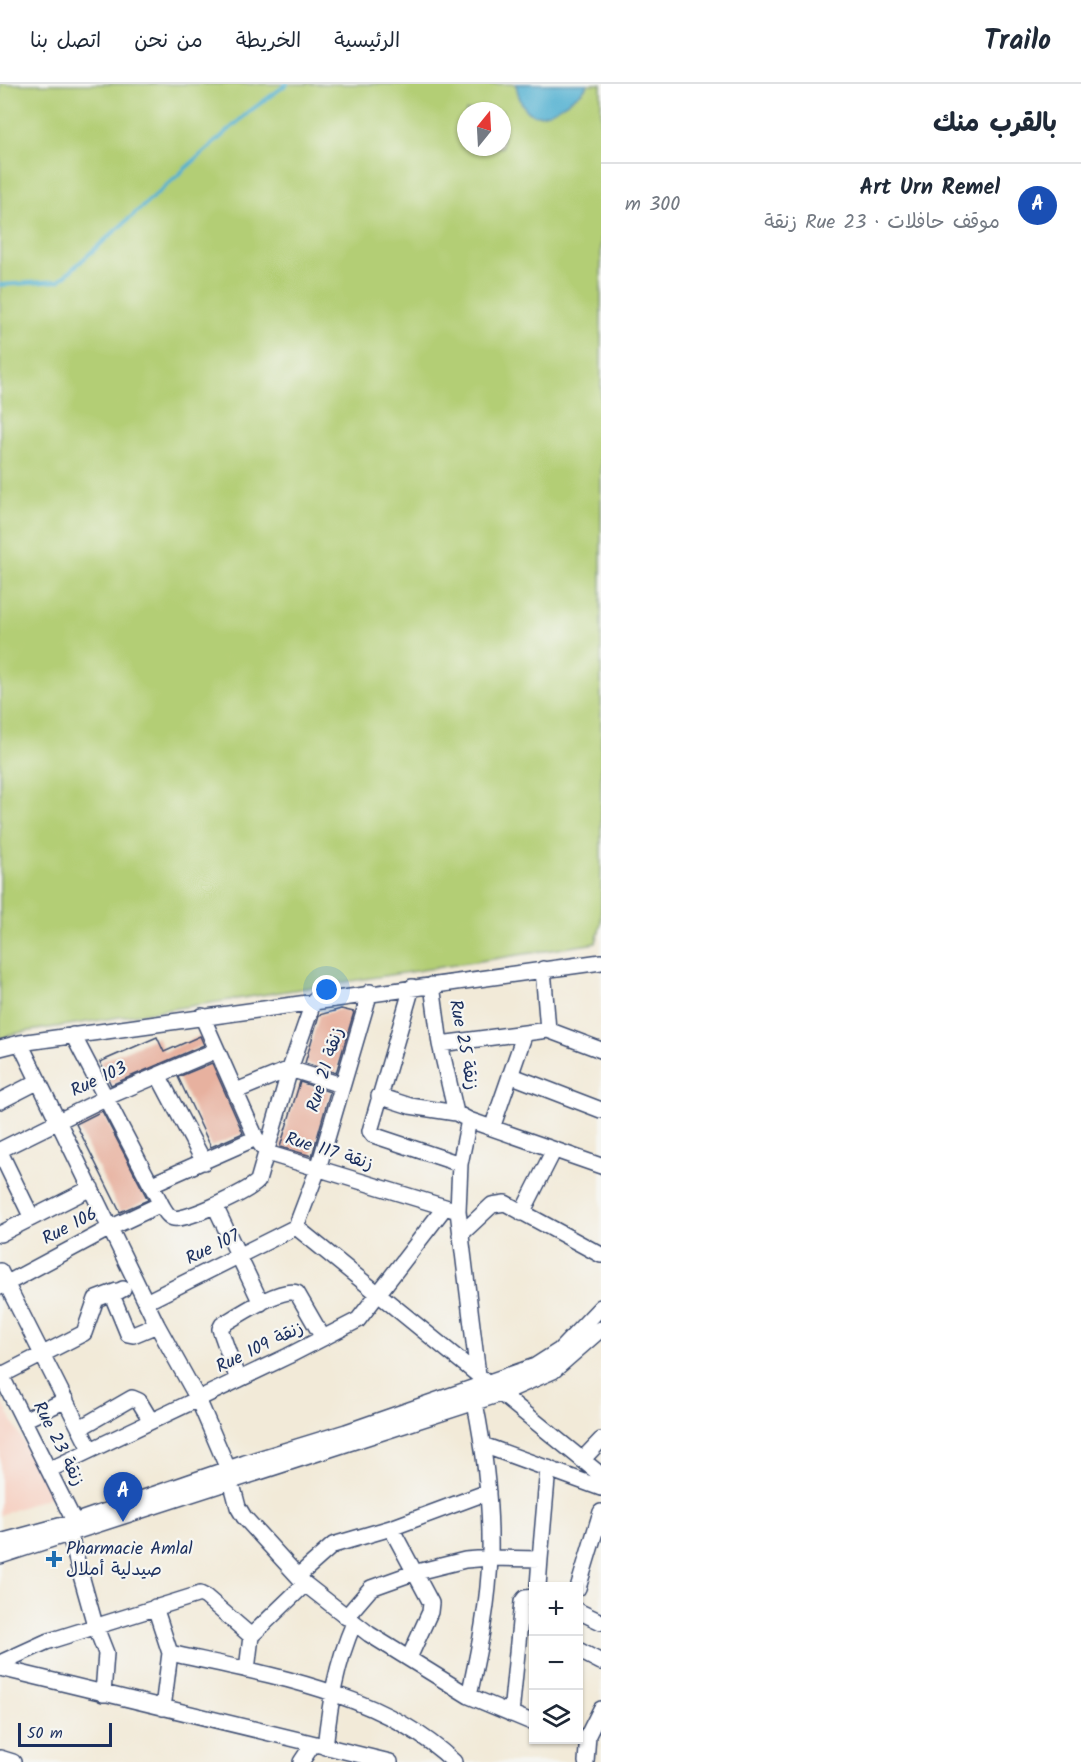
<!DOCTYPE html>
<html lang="ar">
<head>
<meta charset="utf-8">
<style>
  body { margin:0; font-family:Kalam,"Playpen Sans Arabic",sans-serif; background:#f6f6f7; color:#1f2937; direction:rtl }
  .controls { position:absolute; right:18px; bottom:18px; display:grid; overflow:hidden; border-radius:0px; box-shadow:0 2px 4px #0004 }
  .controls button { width:54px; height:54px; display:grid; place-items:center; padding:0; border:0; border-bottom:2px solid #e0e1e3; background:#fff; color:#1f2937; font:30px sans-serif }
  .compass { position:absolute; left:457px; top:18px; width:54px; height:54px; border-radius:50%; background:#fff; box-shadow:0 2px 4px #0004; rotate:18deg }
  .scale { position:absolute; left:18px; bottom:15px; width:94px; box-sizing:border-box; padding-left:6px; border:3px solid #1b2f5e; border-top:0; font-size:16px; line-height:21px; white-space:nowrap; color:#1b2f5e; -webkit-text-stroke:4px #f6f6f2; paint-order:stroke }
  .you { position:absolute; left:327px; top:906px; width:21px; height:21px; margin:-15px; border:4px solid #fff; border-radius:50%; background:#1a73e8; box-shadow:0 0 0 9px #1a73e833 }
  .badge { display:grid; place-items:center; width:39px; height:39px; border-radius:50%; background:#1f6fb2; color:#fff; font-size:20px; font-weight:700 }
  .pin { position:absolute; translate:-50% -50px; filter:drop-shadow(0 2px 3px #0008) }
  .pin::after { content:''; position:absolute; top:32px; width:21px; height:18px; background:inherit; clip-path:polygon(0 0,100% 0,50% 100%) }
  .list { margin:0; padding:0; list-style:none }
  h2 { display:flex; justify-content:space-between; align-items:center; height:78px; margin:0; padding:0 24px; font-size:26px }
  h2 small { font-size:20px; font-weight:400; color:#747a83 }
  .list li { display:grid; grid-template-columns:39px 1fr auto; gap:18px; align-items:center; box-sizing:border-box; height:84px; padding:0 24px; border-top:2px solid #e0e1e3 }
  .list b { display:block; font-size:22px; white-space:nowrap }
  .list p { margin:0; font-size:20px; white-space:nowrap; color:#747a83 }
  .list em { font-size:20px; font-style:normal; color:#747a83 }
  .icon { flex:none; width:33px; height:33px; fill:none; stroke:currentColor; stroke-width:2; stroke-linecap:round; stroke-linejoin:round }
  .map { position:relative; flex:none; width:601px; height:1678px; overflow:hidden; direction:ltr }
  header { display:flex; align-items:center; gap:36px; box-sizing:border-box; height:84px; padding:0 30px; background:#fff; border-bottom:2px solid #e0e1e3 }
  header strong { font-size:28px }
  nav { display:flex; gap:33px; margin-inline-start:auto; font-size:21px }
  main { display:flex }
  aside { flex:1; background:#fff }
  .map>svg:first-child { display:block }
  .built { fill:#f6d2c4 }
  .green { fill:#b3ce74; stroke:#677e69; stroke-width:1.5; fill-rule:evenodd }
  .water { fill:#52b1d1; stroke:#367098; stroke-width:1.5 }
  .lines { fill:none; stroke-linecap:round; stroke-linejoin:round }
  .stream { stroke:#52b1d1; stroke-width:4 }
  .building { fill:#e7b19f }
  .street-casing { stroke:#3b4b70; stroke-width:18 }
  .street { stroke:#fff; stroke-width:15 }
  .poi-dot { fill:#1f6fb2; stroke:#f6f6f2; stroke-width:2 }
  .labels { text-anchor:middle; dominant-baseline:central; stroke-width:4.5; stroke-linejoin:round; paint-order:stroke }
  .street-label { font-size:18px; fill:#1b2f5e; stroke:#f6f6f2 }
  .poi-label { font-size:18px; fill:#1b2f5e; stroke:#f6f6f2; text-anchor:start }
</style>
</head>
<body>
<header>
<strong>Trailo</strong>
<nav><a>الرئيسية</a><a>الخريطة</a><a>من نحن</a><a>اتصل بنا</a></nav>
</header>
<main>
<aside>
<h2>بالقرب منك<small></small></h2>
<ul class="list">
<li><span class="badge" style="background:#1a4fb4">A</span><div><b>Art Urn Remel</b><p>موقف حافلات · Rue 23 زنقة</p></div><em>300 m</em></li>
</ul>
</aside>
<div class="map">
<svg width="601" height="1678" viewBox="0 0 601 1678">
  <rect width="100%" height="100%" fill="#f6f6f2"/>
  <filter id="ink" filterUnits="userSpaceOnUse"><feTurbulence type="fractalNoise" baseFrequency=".0167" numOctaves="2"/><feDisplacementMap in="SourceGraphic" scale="12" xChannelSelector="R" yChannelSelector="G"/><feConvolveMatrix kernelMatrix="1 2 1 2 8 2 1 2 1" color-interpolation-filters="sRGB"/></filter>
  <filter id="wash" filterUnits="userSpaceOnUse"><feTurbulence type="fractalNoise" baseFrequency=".008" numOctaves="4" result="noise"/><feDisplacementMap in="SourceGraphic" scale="24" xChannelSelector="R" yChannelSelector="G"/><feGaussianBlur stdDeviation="1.35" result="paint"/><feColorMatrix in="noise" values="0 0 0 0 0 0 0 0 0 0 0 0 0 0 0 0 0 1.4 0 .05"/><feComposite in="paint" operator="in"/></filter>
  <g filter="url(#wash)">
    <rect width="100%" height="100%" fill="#f2ead8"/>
    <path class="built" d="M0 1314 52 1412 0 1431Z"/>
    <path class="green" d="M0 0H601V839L596 859 17 949 0 955ZM466 27H502V63H466Z"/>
    <path class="water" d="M516 0H588C582 10 573 14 563 21 536 39 522 33 516 0Z"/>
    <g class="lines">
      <path class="stream" d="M0 201 59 197 250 27 287 0"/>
    </g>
    <g id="blocks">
      <path class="building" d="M341 925 354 928 336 989 305 979 319 931Z
        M200 952 204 961 111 1001 100 978 157 953 164 968Z
        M212 979 243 1049 211 1063 178 993Z
        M300 998 330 1008 312 1072 280 1063Z
        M102 1027 148 1116 120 1128 76 1040Z"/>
    </g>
  </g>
  <g filter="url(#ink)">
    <use href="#blocks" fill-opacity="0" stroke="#3b4b70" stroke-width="1.5"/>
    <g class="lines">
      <defs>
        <path id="street" d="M543 885 548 946 601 966
          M432 901 440 960 456 1029
          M412 903 370 1047 373 1051 460 1080
          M202 932 256 1054 267 1069 458 1127
          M73 951 161 1120C164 1125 167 1132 173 1134 185 1138 249 1107 258 1097L290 985 314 916
          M20 959 157 1241 198 1315 228 1385 238 1423 244 1433 305 1500 369 1550 469 1612 534 1639
          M440 960 548 946
          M0 964 20 959 601 878
          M158 991 204 1078
          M510 991 601 1026
          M236 1007 290 985 341 1001
          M379 1012 410 1022 456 1029 469 1036 601 1082
          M0 1017 39 997
          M469 1036 460 1080 458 1127 478 1291
          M492 1044 525 949
          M0 1066 107 1013 217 966
          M0 1068 32 1134
          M152 1100 256 1054
          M215 1122 261 1219
          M522 1129 554 1066
          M296 1143 601 1391
          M296 1143 318 1085 370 908
          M0 1150 91 1104
          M460 1151 492 1121 505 1119 601 1171
          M0 1187 90 1365
          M0 1203 110 1144 161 1120
          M123 1205 112 1211 128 1250 133 1251 157 1241
          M146 1218 296 1143
          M0 1289 78 1445
          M0 1292 84 1249 96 1215 117 1207
          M238 1296 220 1245 222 1241C237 1232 280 1203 297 1209L323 1254
          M24 1336 66 1316
          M80 1344 132 1314 139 1317 151 1337
          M483 1361 601 1404
          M582 1376 601 1356
          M49 1386 288 1272 358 1236 445 1123
          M391 1444 431 1519 430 1528 409 1574
          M70 1452 95 1541 106 1569 103 1610
          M0 1458 74 1438 245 1379 346 1348 535 1282 560 1266 601 1223
          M0 1472 500 1310 553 1287 601 1245
          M540 1475 548 1384
          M298 1492 333 1461 391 1444 488 1408
          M578 1504 601 1428
          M155 1523 170 1569 163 1624
          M578 1527 601 1538
          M346 1533 371 1504 413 1489 465 1476 490 1474 540 1475 538 1502
          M251 1552 305 1500
          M578 1566 601 1578
          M170 1569C265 1590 382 1608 454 1678
          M0 1579 46 1558 200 1510 206 1513 251 1552 247 1586
          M0 1584 390 1678
          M469 1612C479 1566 489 1518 490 1471 491 1420 485 1369 475 1319
          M511 1630 522 1518 525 1514 534 1513
          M325 1663C330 1619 336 1580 354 1539
          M0 1674 13 1678
          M301 1678 313 1660
          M586 1678 588 1651 601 1625"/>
      </defs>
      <use href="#street" class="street-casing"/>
      <use href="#street" class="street"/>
    </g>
  </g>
  <path class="poi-dot" d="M51 1466h6v6h6v6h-6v6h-6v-6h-6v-6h6z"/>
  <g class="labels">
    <g class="street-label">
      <text transform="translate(463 961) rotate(79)">Rue 25 زنقة</text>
      <text transform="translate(326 986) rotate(-73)">Rue 21 زنقة</text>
      <text transform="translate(99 996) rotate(-25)">Rue 103</text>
      <text transform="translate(329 1068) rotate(17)">Rue 117 زنقة</text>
      <text transform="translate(70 1143) rotate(-28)">Rue 106</text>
      <text transform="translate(213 1164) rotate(-26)">Rue 107</text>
      <text transform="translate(260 1264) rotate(-26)">Rue 109 زنقة</text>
      <text transform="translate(58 1360) rotate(63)">Rue 23 زنقة</text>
    </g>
    <g class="poi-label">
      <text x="66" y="1465">Pharmacie Amlal<tspan x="66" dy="21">صيدلية أملال</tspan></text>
    </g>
  </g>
</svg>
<div class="controls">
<button>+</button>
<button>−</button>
<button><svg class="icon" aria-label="layers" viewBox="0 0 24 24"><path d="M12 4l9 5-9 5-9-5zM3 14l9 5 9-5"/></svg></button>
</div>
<svg class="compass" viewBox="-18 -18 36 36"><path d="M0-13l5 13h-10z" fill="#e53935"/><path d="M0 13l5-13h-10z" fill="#747a83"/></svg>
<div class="scale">50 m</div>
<div class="you"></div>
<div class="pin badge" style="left:123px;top:1438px;background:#1a4fb4">A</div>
</div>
</main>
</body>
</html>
